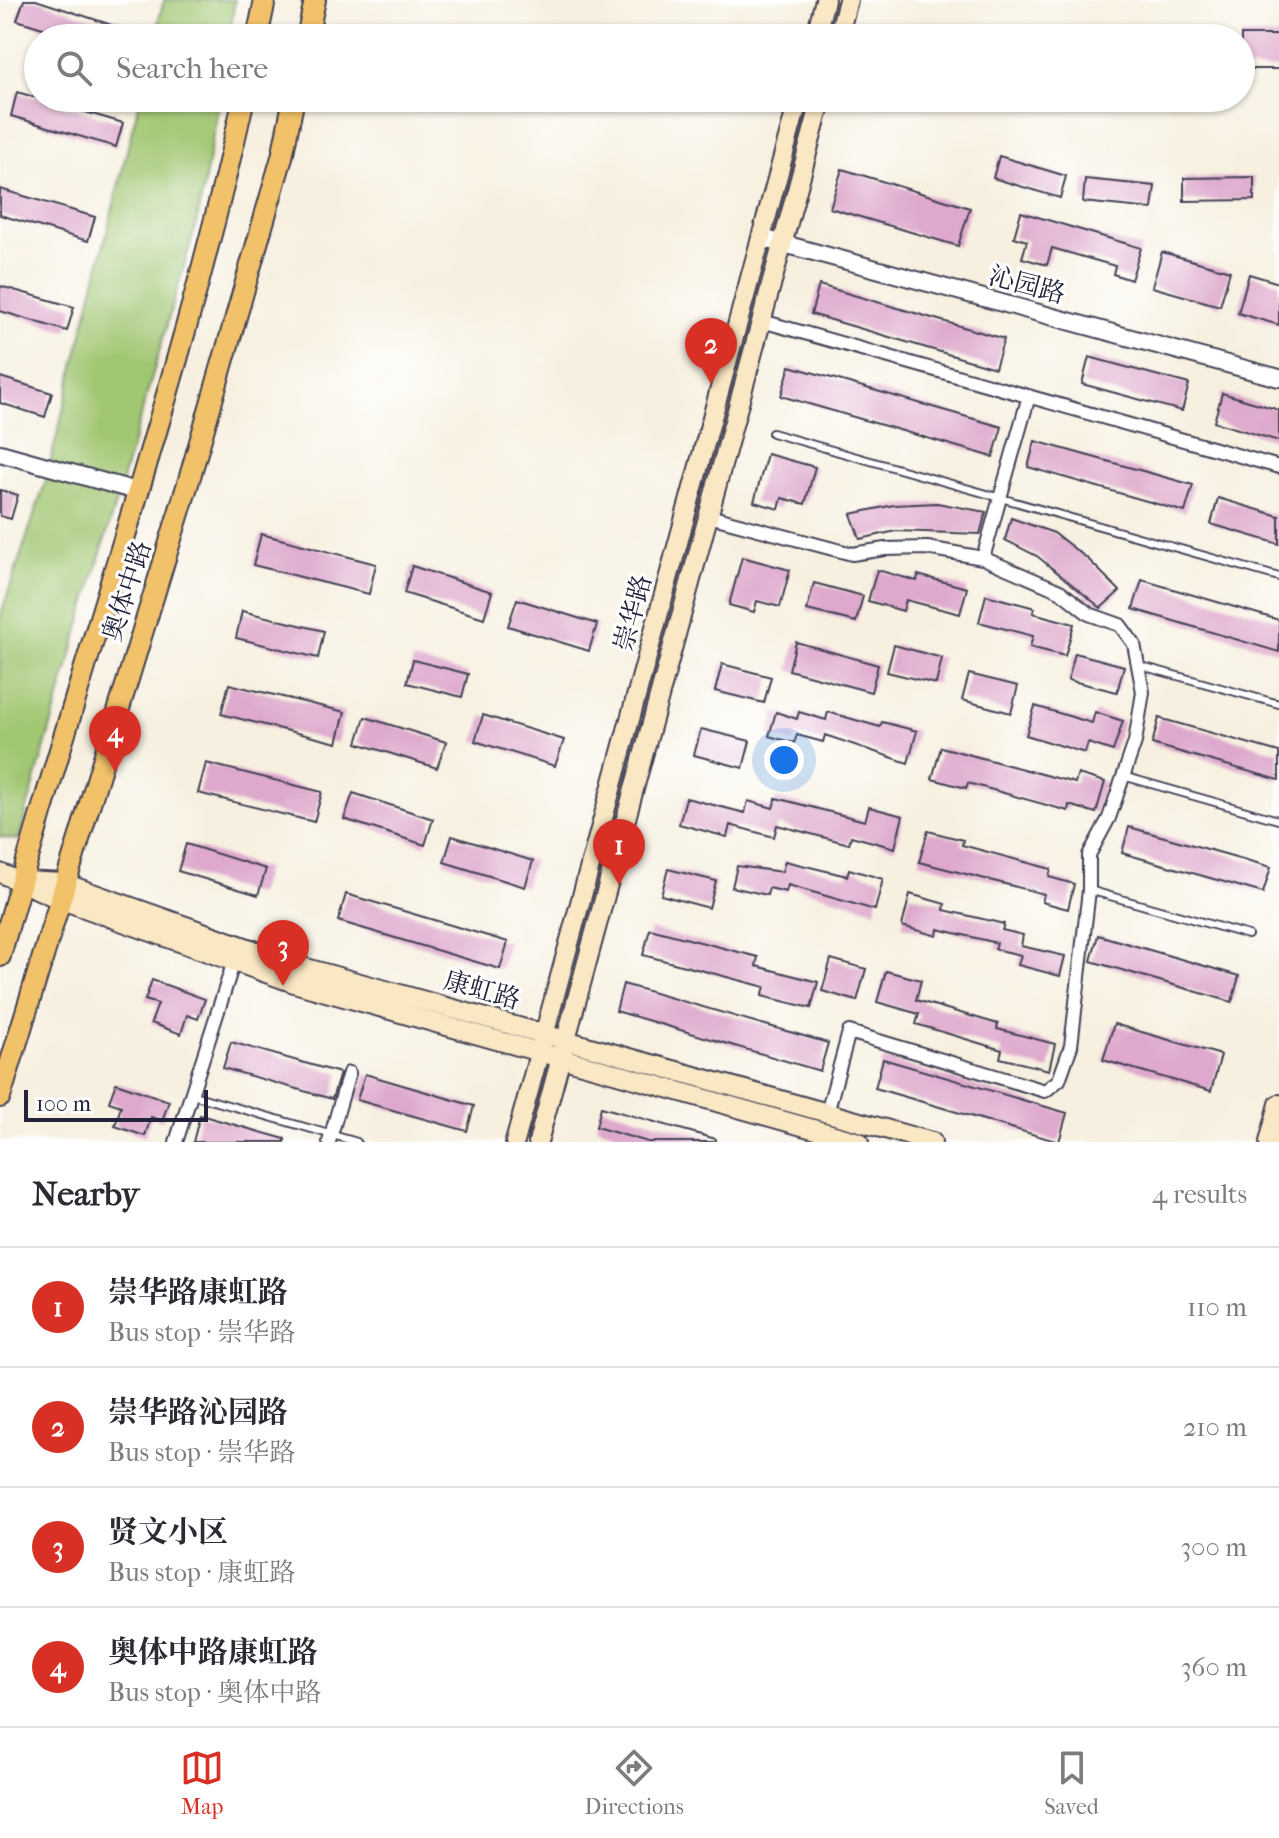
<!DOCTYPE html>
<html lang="en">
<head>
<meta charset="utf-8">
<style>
  body { margin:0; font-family:"IM FELL French Canon","Noto Serif SC",serif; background:#f2f2f3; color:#2b2b33 }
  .scale { position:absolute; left:24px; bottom:20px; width:184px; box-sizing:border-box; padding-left:8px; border:4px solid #22223b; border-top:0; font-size:22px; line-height:28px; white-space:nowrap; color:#22223b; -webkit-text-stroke:6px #fff; paint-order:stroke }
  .you { position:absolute; left:784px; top:760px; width:28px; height:28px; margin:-20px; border:6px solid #fff; border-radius:50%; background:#1a73e8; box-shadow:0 0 0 12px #1a73e833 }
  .badge { display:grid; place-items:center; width:52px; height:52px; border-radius:50%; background:#d93025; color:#fff; font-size:26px; font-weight:700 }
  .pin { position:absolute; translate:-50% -66px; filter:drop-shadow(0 2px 4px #0008) }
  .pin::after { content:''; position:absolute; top:42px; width:28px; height:24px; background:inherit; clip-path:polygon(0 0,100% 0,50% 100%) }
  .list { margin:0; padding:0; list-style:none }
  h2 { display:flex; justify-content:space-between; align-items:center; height:104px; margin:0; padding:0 32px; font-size:34px }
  h2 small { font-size:26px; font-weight:400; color:#7c7c81 }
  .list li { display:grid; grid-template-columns:52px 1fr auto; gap:24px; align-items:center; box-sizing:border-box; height:120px; padding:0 32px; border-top:2px solid #e1e1e2 }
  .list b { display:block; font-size:30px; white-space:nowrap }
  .list p { margin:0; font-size:26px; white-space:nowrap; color:#7c7c81 }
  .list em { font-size:26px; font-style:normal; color:#7c7c81 }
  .icon { flex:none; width:44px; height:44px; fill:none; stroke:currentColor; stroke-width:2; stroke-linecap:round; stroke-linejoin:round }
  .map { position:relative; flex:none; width:1279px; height:1142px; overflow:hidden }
  .search { position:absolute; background:#fff; box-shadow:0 2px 6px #0004; left:24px; right:24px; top:24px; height:88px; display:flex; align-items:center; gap:20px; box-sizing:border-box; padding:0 28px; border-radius:44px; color:#7c7c81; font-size:30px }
  .sheet { height:584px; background:#fff }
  nav { display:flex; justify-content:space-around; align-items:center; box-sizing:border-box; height:112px; border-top:2px solid #e1e1e2; background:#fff; font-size:22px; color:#7c7c81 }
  nav a { display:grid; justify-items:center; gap:4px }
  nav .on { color:#d93025 }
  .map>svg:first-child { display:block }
  .green { fill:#a0c671; stroke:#617456; stroke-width:2 }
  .building { fill:#dea9cc }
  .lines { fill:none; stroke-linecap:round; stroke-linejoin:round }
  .service-casing { stroke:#424154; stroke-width:10 }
  .minor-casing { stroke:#424154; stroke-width:16 }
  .tertiary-casing { stroke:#424154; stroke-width:20 }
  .secondary-casing { stroke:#424154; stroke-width:22 }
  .primary-casing { stroke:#424154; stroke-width:24 }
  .service { stroke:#fff; stroke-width:6 }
  .minor { stroke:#fff; stroke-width:12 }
  .tertiary { stroke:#fff; stroke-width:16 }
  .secondary { stroke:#fae7c3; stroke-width:18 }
  .primary { stroke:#f2c26a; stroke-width:20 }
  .labels { text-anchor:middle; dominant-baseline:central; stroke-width:6; stroke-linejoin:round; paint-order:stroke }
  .street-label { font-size:26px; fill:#22223b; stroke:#fff }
</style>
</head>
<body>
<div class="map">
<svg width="1279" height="1142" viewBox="0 0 1279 1142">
  <rect width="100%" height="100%" fill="#fff"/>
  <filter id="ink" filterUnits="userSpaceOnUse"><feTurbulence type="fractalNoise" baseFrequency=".0125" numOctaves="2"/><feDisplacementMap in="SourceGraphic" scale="16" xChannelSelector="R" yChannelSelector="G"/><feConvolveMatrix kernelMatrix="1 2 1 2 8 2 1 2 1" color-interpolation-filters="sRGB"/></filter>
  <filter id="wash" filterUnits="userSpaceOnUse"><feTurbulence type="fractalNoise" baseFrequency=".006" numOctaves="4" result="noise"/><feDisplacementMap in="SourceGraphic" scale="32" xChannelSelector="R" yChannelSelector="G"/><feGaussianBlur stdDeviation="1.8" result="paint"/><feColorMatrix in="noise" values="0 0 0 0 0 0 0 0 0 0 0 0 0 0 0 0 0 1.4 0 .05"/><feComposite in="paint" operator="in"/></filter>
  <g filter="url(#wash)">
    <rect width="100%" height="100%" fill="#f7f0e0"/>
    <path class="green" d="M164 0H235L229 38H154Z
      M140 98H220L197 221 18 840 0 837V617L46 480Z"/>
    <g id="blocks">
      <path class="building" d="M24 0H36L151 38H75L17 20Z
        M1241 35H1279V69H1241Z
        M17 92 123 123 116 147 11 116Z
        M999 156 1066 176 1060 198 993 178Z
        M842 169 970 208 958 246 830 208Z
        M1254 177V200L1184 201V178Z
        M1085 179 1155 186 1152 209 1083 202Z
        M0 189 95 217 88 241 0 215Z
        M1021 212 1141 248 1131 280 1113 274 1115 266 1052 248 1047 265 1022 258 1027 241 1014 237Z
        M1162 252 1230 271 1220 306 1152 287Z
        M1249 274 1279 283V325L1238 313Z
        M819 285 1004 339 995 368 811 314Z
        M0 286 74 307 67 331 0 311Z
        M1089 357 1189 384 1182 411 1082 384Z
        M790 366 1002 427 993 457 781 396Z
        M0 377 52 393 45 417 0 403Z
        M1222 393 1279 410V441L1214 422Z
        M1035 441 1193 485 1185 512 1028 467Z
        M767 454 815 467 805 504 782 498 779 509 754 502Z
        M0 490 18 495 11 519 0 516Z
        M1218 498 1279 516V544L1211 524Z
        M937 503 986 512 980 534 896 531 860 539 851 514 894 505Z
        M1011 518 1054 533 1089 560 1120 591 1101 608 1037 556 1005 540Z
        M261 534 376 564 369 594 253 565Z
        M742 557 790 570 780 607 757 601 754 612 729 605Z
        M412 566 492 592 484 618 404 593Z
        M877 570 917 581 918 575 967 588 960 614 906 600 903 611 868 601Z
        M1142 580 1279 620V652L1133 609Z
        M814 583 863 596 856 622 807 610Z
        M986 595 1035 608 1033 613 1074 624 1065 656 1030 647 1033 636 979 622Z
        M517 599 597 624 589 651 508 626Z
        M242 611 324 631 318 658 236 638Z
        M796 642 878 665 871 692 789 670Z
        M894 645 942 658 936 684 887 672Z
        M1075 653 1124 666 1117 692 1068 680Z
        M413 660 468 674 462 697 407 683Z
        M722 664 771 677 764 703 715 691Z
        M969 674 1018 686 1011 713 962 700Z
        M229 684 345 712 337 743 221 714Z
        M1035 706 1092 723 1095 712 1123 721 1113 751 1088 743 1085 753 1026 735Z
        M776 712 797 719 799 712 826 720 828 712 880 727 882 722 917 731 908 763 825 735 823 742 797 735 794 743 769 736Z
        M483 715 564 740 555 766 475 741Z
        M365 717 446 742 437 768 357 743Z
        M1159 718 1279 752V780L1152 744Z
        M701 729 750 741 743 768 694 755Z
        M941 747 1075 783 1078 774 1105 782 1096 813 1069 805 1068 811 968 783 966 788 932 779Z
        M206 763 322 792 314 822 198 793Z
        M353 793 433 819 425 845 344 819Z
        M686 798 745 813 748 801 773 808 776 798 865 821 869 807 903 816 895 848 851 836 849 844 777 825 774 837 730 825 727 837 679 824Z
        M1129 827 1271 867 1263 893 1122 853Z
        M928 831 963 840 962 845 1051 869 1049 877 1074 884 1068 909 1042 902 1044 894 919 862Z
        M452 836 533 861 525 887 444 862Z
        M186 844 266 869 258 895 178 871Z
        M785 861 847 876 849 869 883 879 875 910 788 885 786 892 769 888 767 895 732 887 737 866 782 872Z
        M668 869 716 881 709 908 661 895Z
        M346 894 508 942 500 969 338 921Z
        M910 894 945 904 944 910 1004 924 1002 930 1023 935 1021 946 1065 956 1060 976 1018 965 1021 955 995 949 997 943 938 929 937 936 902 926Z
        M650 929 758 957 756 966 818 982 811 1008 762 996 765 987 643 955Z
        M1098 935 1239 976 1232 1002 1091 961Z
        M831 959 866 969 857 1001 822 991Z
        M886 971 921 980 916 1000 998 1024 997 1029 1055 1044 1049 1070 1000 1058 1002 1050 916 1024 919 1014 877 1002Z
        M152 980 205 999 198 1019 187 1015 181 1034 151 1023 158 1004 145 1000Z
        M623 984 828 1043 820 1071 616 1011Z
        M1114 1024 1221 1055 1211 1091 1103 1060Z
        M231 1042 340 1073 332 1099 223 1068Z
        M883 1059 1067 1113 1059 1142 875 1088Z
        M365 1074 474 1106 467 1131 357 1100Z
        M116 1083 169 1101 162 1121 151 1117 145 1136 115 1126 121 1106 109 1102Z
        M601 1107 716 1139V1142H648L596 1127Z
        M200 1115 285 1139V1142H193Z"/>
    </g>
  </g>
  <g filter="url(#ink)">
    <use href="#blocks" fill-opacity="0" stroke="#424154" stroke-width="2"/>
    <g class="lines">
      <defs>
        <path id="service" d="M772 433 1279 577
          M1138 665 1279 704
          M1123 776 1278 820
          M1089 890 1248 935
          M193 1095 357 1142"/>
        <path id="minor" d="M762 321 1279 467
          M709 516 852 554 885 549 927 548 983 558 1060 591 1089 614 1120 625 1134 644 1143 692 1135 742 1109 818 1089 855V890L1071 1046 1059 1080 1045 1091 849 1032 827 1113
          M983 558 1029 396
          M176 1142 234 961
          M329 1142 349 1073"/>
        <path id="tertiary" d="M762 238 1279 378
          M0 453 140 492"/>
        <path id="secondary" d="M815 38 825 0
          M838 38 848 0
          M0 873 59 899 294 983 859 1142
          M22 881 64 883 299 966 932 1142
          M515 1142 799 98
          M538 1142 822 98
          M1269 1142 1279 1104"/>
        <path id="primary" d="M257 38 265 0
          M307 38 315 0
          M0 956C79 669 179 389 244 98
          M0 1097 189 480 282 157 294 98"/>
      </defs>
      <use href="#service" class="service-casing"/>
      <use href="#minor" class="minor-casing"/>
      <use href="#tertiary" class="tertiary-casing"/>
      <use href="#secondary" class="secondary-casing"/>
      <use href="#primary" class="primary-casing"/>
      <use href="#service" class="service"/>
      <use href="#minor" class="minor"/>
      <use href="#tertiary" class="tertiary"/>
      <use href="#secondary" class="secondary"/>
      <use href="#primary" class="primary"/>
    </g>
  </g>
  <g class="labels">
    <g class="street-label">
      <text transform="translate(1027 285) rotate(15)">沁园路</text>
      <text transform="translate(127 591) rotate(-72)">奥体中路</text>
      <text transform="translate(633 613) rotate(-75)">崇华路</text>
      <text transform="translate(482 990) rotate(16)">康虹路</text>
    </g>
  </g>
</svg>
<div class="scale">100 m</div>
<div class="you"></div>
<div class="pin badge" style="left:619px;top:885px">1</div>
<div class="pin badge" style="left:711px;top:384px">2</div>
<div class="pin badge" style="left:283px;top:986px">3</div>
<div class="pin badge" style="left:115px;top:772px">4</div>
<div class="search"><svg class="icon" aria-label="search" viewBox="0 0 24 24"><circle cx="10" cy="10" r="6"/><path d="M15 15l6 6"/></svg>Search here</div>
</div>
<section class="sheet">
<h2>Nearby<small>4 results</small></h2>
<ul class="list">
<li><span class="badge">1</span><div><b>崇华路康虹路</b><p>Bus stop · 崇华路</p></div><em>110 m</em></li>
<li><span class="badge">2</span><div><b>崇华路沁园路</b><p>Bus stop · 崇华路</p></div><em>210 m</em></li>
<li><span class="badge">3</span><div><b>贤文小区</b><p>Bus stop · 康虹路</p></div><em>300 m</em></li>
<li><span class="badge">4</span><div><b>奥体中路康虹路</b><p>Bus stop · 奥体中路</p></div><em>360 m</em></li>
</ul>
</section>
<nav>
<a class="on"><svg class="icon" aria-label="map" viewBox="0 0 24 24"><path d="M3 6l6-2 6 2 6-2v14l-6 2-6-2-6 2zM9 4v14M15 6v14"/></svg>Map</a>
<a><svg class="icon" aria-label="directions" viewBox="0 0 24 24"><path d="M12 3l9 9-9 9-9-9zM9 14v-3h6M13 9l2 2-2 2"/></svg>Directions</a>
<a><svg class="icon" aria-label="saved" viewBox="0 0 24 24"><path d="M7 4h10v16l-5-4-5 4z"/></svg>Saved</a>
</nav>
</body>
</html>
